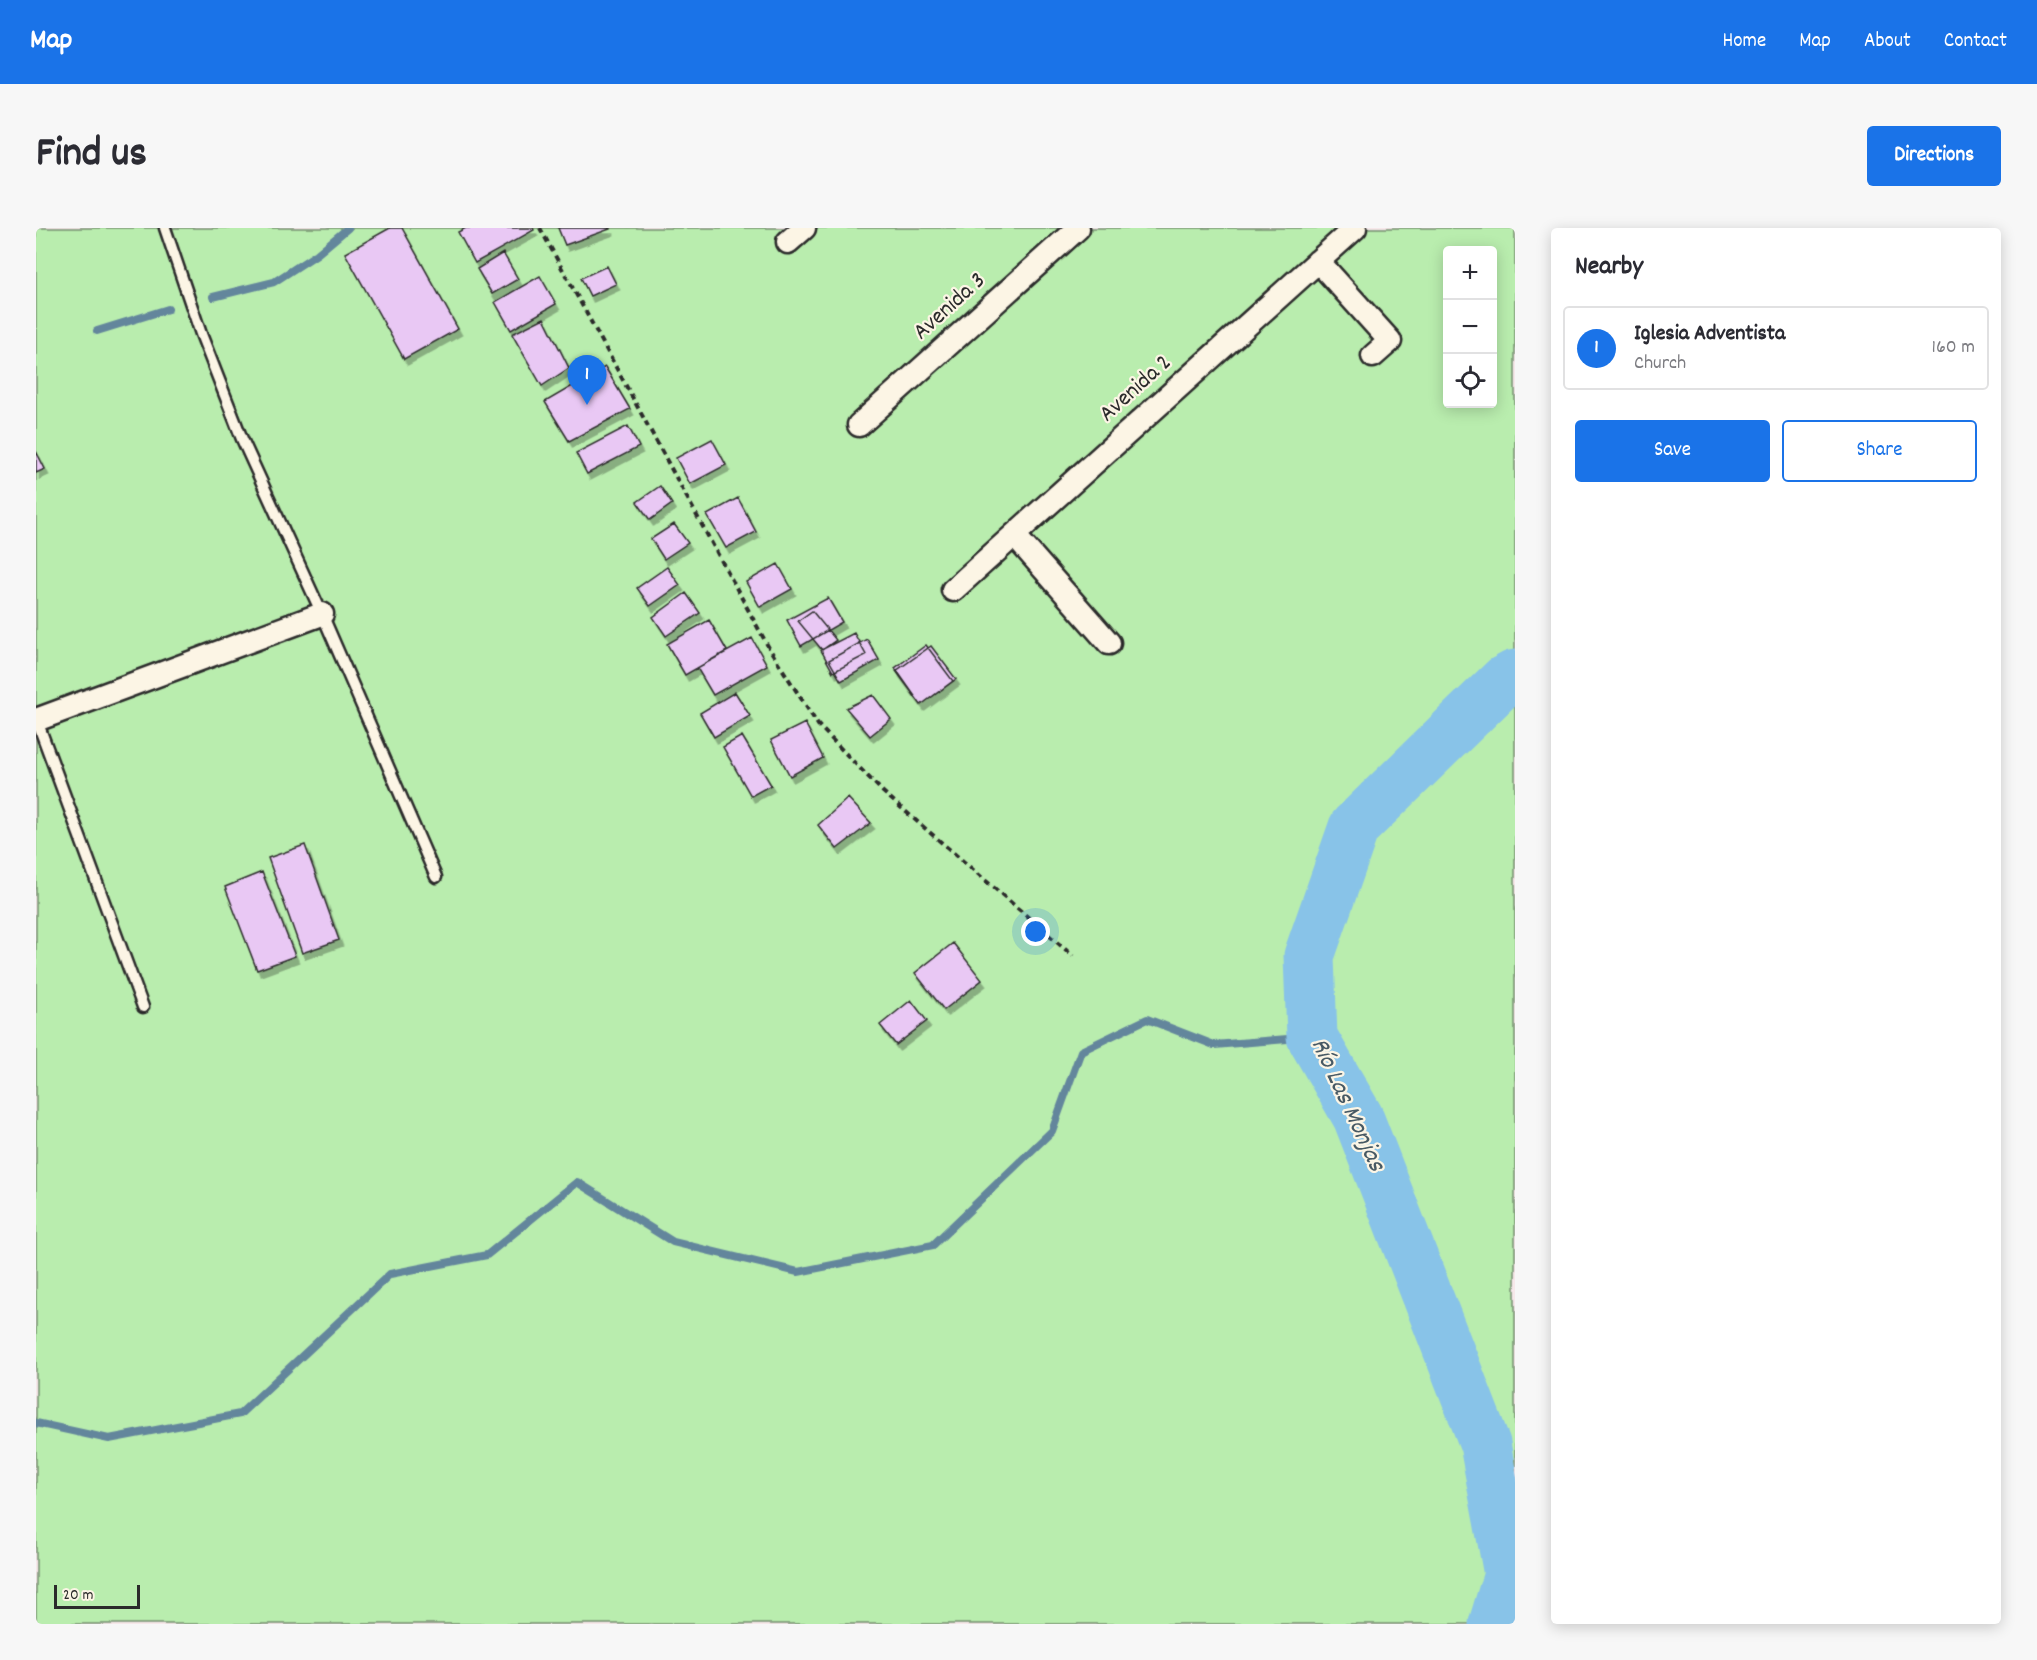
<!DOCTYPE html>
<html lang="en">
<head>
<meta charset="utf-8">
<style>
  body { margin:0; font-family:Dekko,sans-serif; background:#f7f7f7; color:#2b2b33 }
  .controls { position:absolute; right:18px; top:18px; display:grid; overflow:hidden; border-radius:6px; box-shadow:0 3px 15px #0003 }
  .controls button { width:54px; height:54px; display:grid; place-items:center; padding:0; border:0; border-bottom:2px solid #e1e1e2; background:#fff; color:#2b2b33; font:30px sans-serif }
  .scale { position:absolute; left:18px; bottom:15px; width:86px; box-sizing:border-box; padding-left:6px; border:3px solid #2b2b2b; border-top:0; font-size:16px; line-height:21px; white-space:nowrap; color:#2b2b2b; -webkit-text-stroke:4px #fcf5e5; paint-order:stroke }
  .you { position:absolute; left:1000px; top:704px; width:21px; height:21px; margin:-15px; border:4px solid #fff; border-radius:50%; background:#1a73e8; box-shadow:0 0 0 9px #1a73e833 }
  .badge { display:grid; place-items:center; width:39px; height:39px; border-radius:50%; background:#1a73e8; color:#fff; font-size:20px; font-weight:700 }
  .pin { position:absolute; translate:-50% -50px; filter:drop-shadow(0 2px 3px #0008) }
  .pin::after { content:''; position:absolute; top:32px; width:21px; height:18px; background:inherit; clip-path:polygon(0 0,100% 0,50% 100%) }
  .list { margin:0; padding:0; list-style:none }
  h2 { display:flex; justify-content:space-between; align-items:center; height:78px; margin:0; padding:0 24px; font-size:26px }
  h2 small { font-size:20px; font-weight:400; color:#7c7c81 }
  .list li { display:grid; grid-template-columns:39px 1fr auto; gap:18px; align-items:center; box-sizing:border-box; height:84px; margin:0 12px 12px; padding:0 12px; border:2px solid #e1e1e2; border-radius:6px }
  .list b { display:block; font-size:22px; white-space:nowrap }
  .list p { margin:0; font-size:20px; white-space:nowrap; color:#7c7c81 }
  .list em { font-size:20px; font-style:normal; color:#7c7c81 }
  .actions { display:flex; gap:12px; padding:18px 24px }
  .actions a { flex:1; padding:14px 0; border:2px solid #1a73e8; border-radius:6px; text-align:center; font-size:21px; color:#1a73e8 }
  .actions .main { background:#1a73e8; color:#fff }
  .icon { flex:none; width:33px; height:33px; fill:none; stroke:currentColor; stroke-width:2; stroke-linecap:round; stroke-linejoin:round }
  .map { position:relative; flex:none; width:1479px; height:1396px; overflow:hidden; border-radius:6px }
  header { display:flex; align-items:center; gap:36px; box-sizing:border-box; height:84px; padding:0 30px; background:#1a73e8; color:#fff }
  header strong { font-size:28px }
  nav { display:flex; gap:33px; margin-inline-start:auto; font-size:21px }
  .intro { display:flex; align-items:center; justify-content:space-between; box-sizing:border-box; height:144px; padding:0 36px }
  h1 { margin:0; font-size:42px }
  .button { padding:15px 27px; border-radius:6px; background:#1a73e8; color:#fff; font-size:21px; font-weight:700 }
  main { display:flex; gap:36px; padding:0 36px }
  aside { flex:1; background:#fff; border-radius:6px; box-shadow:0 3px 15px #0003 }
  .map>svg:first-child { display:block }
  .green { fill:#b9edae; stroke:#728c6c; stroke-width:1.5; fill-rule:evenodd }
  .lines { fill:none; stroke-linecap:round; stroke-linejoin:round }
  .stream { stroke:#63869c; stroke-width:8 }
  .river { stroke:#88c3e8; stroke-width:51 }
  .building { fill:#e9c8f4; stroke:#2b2b2b; stroke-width:1.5; filter:url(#shadow) }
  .service-casing { stroke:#2b2b2b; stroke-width:15 }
  .minor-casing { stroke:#2b2b2b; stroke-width:27 }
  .path { stroke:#2b2b2b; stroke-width:4; stroke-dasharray:6 4.5; stroke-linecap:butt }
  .service { stroke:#fcf5e5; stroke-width:10 }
  .minor { stroke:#fcf5e5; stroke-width:22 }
  .labels { text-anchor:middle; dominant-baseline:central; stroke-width:4.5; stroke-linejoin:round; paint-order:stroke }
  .street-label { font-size:24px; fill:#2b2b2b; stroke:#fcf5e5 }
  .water-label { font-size:26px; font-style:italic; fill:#475964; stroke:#fcf5e5 }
</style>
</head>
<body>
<header>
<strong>Map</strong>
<nav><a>Home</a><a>Map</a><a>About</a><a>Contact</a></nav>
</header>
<div class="intro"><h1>Find us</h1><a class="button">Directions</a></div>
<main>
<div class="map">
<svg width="1479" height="1396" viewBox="0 0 1479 1396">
  <defs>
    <filter id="shadow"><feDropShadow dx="3.5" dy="6" stdDeviation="0" flood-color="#0004"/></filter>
  </defs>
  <rect width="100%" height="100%" fill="#f6e8ea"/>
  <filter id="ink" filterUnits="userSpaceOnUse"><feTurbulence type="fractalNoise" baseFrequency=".0167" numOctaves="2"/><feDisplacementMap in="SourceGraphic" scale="12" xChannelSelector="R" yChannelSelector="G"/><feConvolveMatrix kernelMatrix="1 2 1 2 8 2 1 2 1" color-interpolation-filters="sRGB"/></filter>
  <g filter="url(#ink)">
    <path class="green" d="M0 0H1479V1396H0ZM1412 22H1456V176H1412Z"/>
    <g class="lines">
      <path class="stream" d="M177 69 238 54 281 26 312 0
        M61 103 132 81
        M0 1195 73 1211 204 1186 354 1046 451 1027 541 954 637 1014 762 1044 897 1017 1016 903 1045 823 1111 791 1178 817 1276 809"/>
      <path class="river" d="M1458 1396 1473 1346 1449 1216 1322 889 1276 809 1273 728 1318 599 1468 453 1479 447"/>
    </g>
    <path class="building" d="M354 0H366L422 101 368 131 309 25Z
      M430 0H497L498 2 439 35 422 4Z
      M522 0H574V1L529 17Z
      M467 25 482 51 456 66 441 41Z
      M571 38 580 56 554 68 545 50Z
      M504 48 520 76 475 102 459 74Z
      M508 90 533 140 506 158 476 106Z
      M569 139 594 181 533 213 509 174Z
      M592 198 603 219 551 246 540 225Z
      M676 211 690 237 654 256 640 230Z
      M0 223 9 241 0 245Z
      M624 258 636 276 614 292 601 274Z
      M702 270 720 304 690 320 671 287Z
      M638 296 652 315 628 331 615 311Z
      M742 336 756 361 724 379 710 354Z
      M631 339 644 357 614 378 601 360Z
      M650 365 664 385 630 408 617 389Z
      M792 370 806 394 765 418 751 392Z
      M776 383 800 412 786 422 762 393Z
      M673 392 691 423 649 447 631 416Z
      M818 405 830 427 797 444 785 422Z
      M716 410 731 437 677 467 661 440Z
      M831 411 843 432 805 453 793 432Z
      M890 417 917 453 885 477 859 440Z
      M895 418 920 451 885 477 860 443Z
      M699 464 714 488 678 509 664 485Z
      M837 467 855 491 834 508 810 480Z
      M769 495 787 530 754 548 735 512Z
      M706 508 735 557 715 568 687 519Z
      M812 570 835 595 801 621 782 597Z
      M269 617 303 712 266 725 232 630Z
      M226 644 259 728 221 742 189 659Z
      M917 715 946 752 908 782 879 745Z
      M875 772 891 793 860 817 844 797Z"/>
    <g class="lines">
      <defs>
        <path id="service" d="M129 0 165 106 206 211 286 386 400 649
          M0 490 107 779"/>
        <path id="minor" d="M752 14 768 0
          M1282 33 1354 113 1337 128
          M823 197 1042 0
          M978 307 1073 415
          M917 362 1319 0
          M0 492 286 386"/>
      </defs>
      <use href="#service" class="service-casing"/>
      <use href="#minor" class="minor-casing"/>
      <path class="path" d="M504 0 733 420 782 497 847 564 1037 728"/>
      <use href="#service" class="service"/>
      <use href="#minor" class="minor"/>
    </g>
  </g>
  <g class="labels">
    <g class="street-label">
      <text transform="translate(914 79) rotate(-42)">Avenida 3</text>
      <text transform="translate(1100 161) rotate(-42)">Avenida 2</text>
    </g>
    <g class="water-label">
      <text transform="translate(1311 877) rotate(65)">Río Las Monjas</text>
    </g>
  </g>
</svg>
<div class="controls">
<button>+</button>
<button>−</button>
<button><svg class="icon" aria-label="locate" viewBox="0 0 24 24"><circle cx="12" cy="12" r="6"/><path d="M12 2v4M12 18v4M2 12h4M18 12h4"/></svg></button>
</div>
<div class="scale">20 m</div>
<div class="you"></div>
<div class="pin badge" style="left:551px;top:177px">1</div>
</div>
<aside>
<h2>Nearby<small></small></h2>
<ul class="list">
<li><span class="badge">1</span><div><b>Iglesia Adventista</b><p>Church</p></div><em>160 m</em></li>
</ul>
<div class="actions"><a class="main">Save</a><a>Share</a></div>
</aside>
</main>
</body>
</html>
